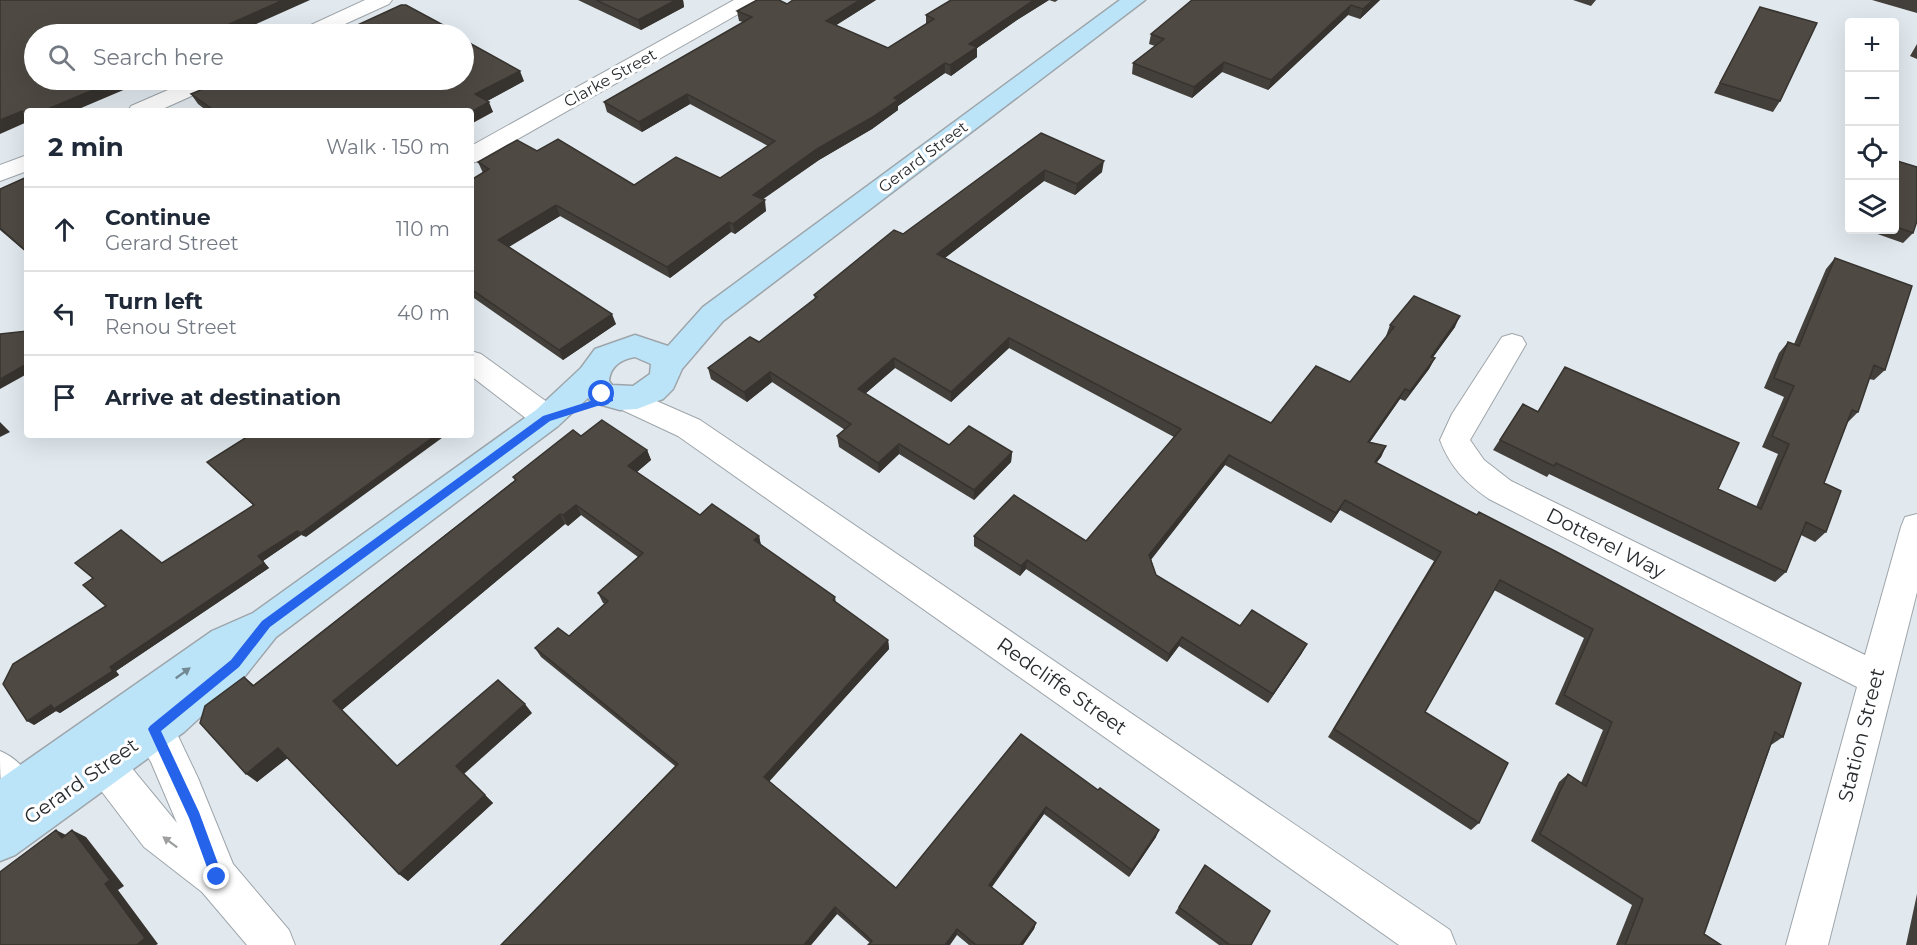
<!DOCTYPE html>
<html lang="en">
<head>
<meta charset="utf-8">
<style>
  body { margin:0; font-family:Montserrat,sans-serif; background:#f2f2f3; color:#1f2937 }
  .controls { position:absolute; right:18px; top:18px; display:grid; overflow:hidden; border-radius:6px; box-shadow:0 6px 24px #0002 }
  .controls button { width:54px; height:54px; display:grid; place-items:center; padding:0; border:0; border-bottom:2px solid #e0e1e3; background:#fff; color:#1f2937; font:30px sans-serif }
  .stop { position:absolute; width:18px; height:18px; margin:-14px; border:4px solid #2563eb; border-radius:50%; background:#fff }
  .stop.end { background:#2563eb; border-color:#fff; box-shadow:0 2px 6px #0008 }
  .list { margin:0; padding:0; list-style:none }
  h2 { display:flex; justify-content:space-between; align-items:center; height:78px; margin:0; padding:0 24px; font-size:26px }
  h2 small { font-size:20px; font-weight:400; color:#747a83 }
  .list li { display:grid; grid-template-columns:39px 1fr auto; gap:18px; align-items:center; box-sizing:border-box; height:84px; padding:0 24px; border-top:2px solid #e0e1e3 }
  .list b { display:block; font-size:22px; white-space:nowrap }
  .list p { margin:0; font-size:20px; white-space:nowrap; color:#747a83 }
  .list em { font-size:20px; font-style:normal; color:#747a83 }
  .icon { flex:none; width:33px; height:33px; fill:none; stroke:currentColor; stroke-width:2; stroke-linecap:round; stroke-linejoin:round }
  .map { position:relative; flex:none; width:1917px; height:945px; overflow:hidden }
  .search { position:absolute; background:#fff; box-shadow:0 6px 24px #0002; left:24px; top:24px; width:450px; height:66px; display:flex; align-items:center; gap:15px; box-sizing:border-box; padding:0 21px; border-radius:33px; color:#747a83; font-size:22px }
  .panel { position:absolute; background:#fff; box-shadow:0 6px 24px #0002; left:24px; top:108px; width:450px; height:330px; border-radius:6px }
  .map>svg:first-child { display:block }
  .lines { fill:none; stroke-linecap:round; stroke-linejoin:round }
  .street-casing { stroke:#9ea5aa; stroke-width:2 }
  .secondary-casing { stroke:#9ea5aa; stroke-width:3 }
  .street { fill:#fff; fill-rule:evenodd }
  .secondary { fill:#bce4f9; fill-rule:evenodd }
  .wall { fill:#433f3a }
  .shaded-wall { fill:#37332f }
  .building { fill:#4e4943; stroke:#37332f; stroke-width:1.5 }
  .oneway { fill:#728893 }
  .oneway2 { fill:#9ea0a0 }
  .route { fill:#2563eb }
  .labels { text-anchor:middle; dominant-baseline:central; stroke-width:6; stroke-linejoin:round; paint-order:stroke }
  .far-street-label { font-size:16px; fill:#282b2d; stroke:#fff }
  .street-label { font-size:20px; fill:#282b2d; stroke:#fff }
</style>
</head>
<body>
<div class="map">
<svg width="1917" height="945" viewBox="0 0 1917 945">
  <rect width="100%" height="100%" fill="#e1e9ef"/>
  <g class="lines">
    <defs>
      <path id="street" d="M365 0H392L389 4 323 34H296L300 30Z
        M734 0H759L756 4 479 161 471 163V146Z
        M191 80H219L216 85 158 111H128L131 106Z
        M27 155V171L0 181V165Z
        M1512 334 1522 337 1526 344 1470 440 1484 460 1511 481 1865 655 1901 527 1905 517 1917 514V592L1828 945H1786L1857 687 1489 499C1466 483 1450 467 1440 440L1452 414 1502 337Z
        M471 351 481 354 558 410 562 418 558 426 547 429 536 426 471 376Z
        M629 389 700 420 1450 930 1456 945H1399L678 436 618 408 614 400 618 392Z
        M140 696 153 701 178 736 198 778 233 864 289 930 295 945H247L202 892 144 847 77 759 71 746 77 733 90 728 103 733 177 823 151 762 121 713 127 701Z
        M0 751C23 760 40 788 50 810L44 824 30 829C0 814 0 785 0 751Z"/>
      <path id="secondary" d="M1120 0H1145L723 321 682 369 673 389 663 399 637 409 620 410 591 402 588 398 558 426 276 637 245 676 184 732 15 855 0 861V779L212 631 253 613 536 410 581 368 595 349 635 335 668 346 703 307ZM635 357 651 364 650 374 633 386 612 385 609 381C610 366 622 359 635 357Z"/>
    </defs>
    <use href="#street" class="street-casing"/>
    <use href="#secondary" class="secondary-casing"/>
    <use href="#street" class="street"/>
    <use href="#secondary" class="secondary"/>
  </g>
  <path class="wall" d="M578 0H683L684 7 641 30Z
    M793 0H876L836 25 888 48 926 24V15L951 0H1058L1055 2 1049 0 1017 20 977 48V57L951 76 945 73 898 106V110L872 129 819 160 762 199 766 211 735 234 731 232 670 278 560 216 509 247 616 324 563 360 471 296V180L483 173 478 162 537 151 634 185 720 178 768 146 690 104 642 132 607 112 604 102 743 22 739 21 737 11 787 4Z
    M1380 0 1360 19 1348 15 1268 90 1222 72 1192 98 1132 74 1133 63 1155 46 1149 44 1151 34Z
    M1573 0H1596L1591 6Z
    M1872 0H1917V13Z
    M1760 7 1780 101 1773 112 1714 93Z
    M1917 44V59L1910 56Z
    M524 81 487 101 493 112 471 111H207L198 104 191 94 245 87Z
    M1041 133 1102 172 1075 195 1044 181 945 258 1271 423 1350 382 1387 336H1386L1390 325 1455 327 1433 357 1435 358 1429 369 1405 401 1400 399 1370 442 1386 446 1381 457 1376 463 1783 737 1771 745 1704 934 1721 945H1616L1632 905 1531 841 1559 782 1568 774 1581 783 1603 730 1555 704 1584 638 1494 590 1425 712 1479 823 1471 830 1328 737 1434 561 1340 510 1331 523 1225 465 1151 559 1156 575 1240 626 1302 653 1268 703 1179 646 1167 662 1026 569 1020 576 974 546V536L1086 541 1174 437 1009 348 951 402 895 368 865 394 949 445 1012 452 1011 462 974 500 899 454 879 473 839 447 837 436 845 430 772 382 747 402 711 379 708 368 759 342 815 299 814 295 903 234Z
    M1894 160 1913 233 1903 243 1866 230H1894Z
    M27 177V253L0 230V189Z
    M1835 258 1885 370 1874 380 1869 379 1858 412 1847 423 1824 483 1826 532 1815 542 1801 535 1786 572 1775 582 1549 474 1547 477 1493 450 1523 404 1538 411 1565 367 1718 489 1756 507 1778 454 1762 447 1784 397 1764 388 1779 353 1788 342 1794 344 1826 269Z
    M250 435 306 537 301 535 263 561 269 568 116 671 119 675 60 713 56 711 34 725 106 606 162 563 254 506 207 462Z
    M581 436 647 450 651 460 637 472 700 515 759 536 761 545 835 597 836 603 888 640 889 649 769 781 896 888 1021 734 1156 837 1129 877 1044 814 992 887 1036 923 1034 929 1023 945H969L957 935 870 943 837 914 811 945H501L675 766 541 657 535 648 569 636 605 604 603 603 598 593 638 557 581 515 568 526 565 524 342 710 397 766 532 713 464 774 493 803 408 881 399 874 287 758 257 782 244 677 254 685 515 480 513 477Z
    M1205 865 1251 945H1219L1175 913Z
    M1917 894V945H1906Z"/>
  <path class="shaded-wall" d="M283 0H310L234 34H218L216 30Z
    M675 0H683L684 7 641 30 638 20Z
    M860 0H876L827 31 826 21Z
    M1034 0H1049L1017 20 977 48V57L951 76 950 65 969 44Z
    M1373 0H1380L1360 19 1363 9Z
    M1351 5 1348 15 1268 90 1271 80Z
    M1224 62 1222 72 1192 98 1194 87Z
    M945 63V73L898 106V110L872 129 819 160 755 205 753 195 817 149Z
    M520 71 524 81 480 105 475 94Z
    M117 80H147L74 111H43Z
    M687 94 690 104 642 132 639 122Z
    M489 102 493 112 471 124V112Z
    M22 111 27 117V122L0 134V120Z
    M1104 161 1102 172 1075 195 1077 184Z
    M1045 170 1044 181 937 264V254Z
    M765 200 766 211 735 234 733 224Z
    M556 205 560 216 503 250 498 240Z
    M729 222 731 232 670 278 667 267Z
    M612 314 616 324 563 360 559 350Z
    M1460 316 1455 327 1426 367 1431 357Z
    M1009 338V348L951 402V392Z
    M894 358 895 368 859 399 858 389Z
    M1435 358 1429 369 1405 401 1410 391Z
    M25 365 27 367V374L0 389V379Z
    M770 372 772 382 747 402 744 392Z
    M1405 389 1400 399 1363 452 1368 442Z
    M0 422 10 432 0 437Z
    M436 435H446L306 537 301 533Z
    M899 444V454L879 473 878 463Z
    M1386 446 1381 457 1369 472 1375 462Z
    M647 450 651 460 632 476 628 466Z
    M1012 452 1011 462 974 500V490Z
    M1229 455 1225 465 1147 565 1149 555Z
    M1345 500 1340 510 1331 523 1336 513Z
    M576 505 581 515 568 526 563 515Z
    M560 514 565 524 342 710 406 774 333 701Z
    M297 531 301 535 263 561 269 568 116 671 119 675 60 713 56 711 34 725 27 721 110 667 258 556Z
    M759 536 761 546 754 540Z
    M1027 560 1026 569 1020 576 1021 566Z
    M1182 637 1179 646 1167 662 1169 654Z
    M888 640 889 649 767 784 764 777Z
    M1307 644 1302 653 1268 703 1273 694Z
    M525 704 532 713 463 774 456 766Z
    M278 748 289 757 257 782 246 774Z
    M485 795 493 803 408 881 399 874Z
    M1046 807 1044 814 988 892 989 885Z
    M56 830 70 837 62 838Z
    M72 830 86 837 124 886 118 890 158 944 156 945H137L105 884Z
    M1159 830 1156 837 1129 877 1132 870Z
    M835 907 837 914 811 945H804Z
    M1036 923 1034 929 1023 945H1020Z
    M957 929V935L950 945H945Z"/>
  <path class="building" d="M0 0H283L216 30 222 33 218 34H34V80H117L43 111H27V114L22 111 0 120Z
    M596 0H676L638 20Z
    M757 0H779L787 4 793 0H860L826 21 888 48 934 19 926 15 951 0H1034L969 44 977 47 950 65 945 63 894 98 898 100 871 118 817 149 753 195 765 200 733 224 729 222 667 267 556 205 498 240 612 314 559 350 471 289V180L489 169 478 162 517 140 537 151 558 139 634 185 676 157 720 178 775 141 687 94 639 122 604 102 752 17 737 11Z
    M1192 0H1373L1363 9 1351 5 1271 80 1224 62 1194 87 1133 63 1164 39 1151 34Z
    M401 5H406L456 32 451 34H452H328L333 32 338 34Z
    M1760 7 1817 23 1780 101 1720 83Z
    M464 40 520 71 475 94 489 102 471 112 215 111 191 94 225 80H236L245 87 261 80H464Z
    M1041 133 1104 161 1077 184 1045 170 937 254 1271 423 1316 366 1350 382 1394 327 1390 325 1414 296 1460 316 1431 357 1435 358 1410 391 1405 389 1368 442 1386 446 1375 462 1477 515 1479 512 1555 551 1801 683 1783 737 1775 732 1704 934 1721 945H1625L1643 899 1540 834 1568 774 1586 786 1612 722 1564 695 1593 629 1500 580 1425 712 1508 763 1479 823 1334 729 1441 552 1345 500 1336 513 1229 455 1149 555 1156 575 1240 626 1252 610 1307 644 1273 694 1182 637 1169 654 1027 560 1021 566 974 536 1014 495 1086 541 1181 429 1009 338 951 392 894 358 858 389 949 445 969 426 1012 452 974 490 899 444 878 463 837 436 851 424 770 372 744 392 708 368 750 337 759 342 817 297 814 295 894 230 903 234Z
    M1894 160 1917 167V221L1913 233 1894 226Z
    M27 177V252L0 228V189Z
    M1835 258 1912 286 1885 370 1874 365 1858 412 1852 410 1824 483 1841 491 1826 532 1806 522 1786 572 1556 463 1554 466 1500 440 1523 404 1538 412 1565 367 1739 443 1718 489 1761 509 1789 444 1772 436 1794 386 1774 378 1788 342 1799 346Z
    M27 331V367L25 365 0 379V334Z
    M602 420 647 450 628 466 700 515 712 504 759 536 754 540 835 597 833 600 888 640 764 777 896 888 1021 734 1098 790 1100 788 1159 830 1132 870 1046 807 989 885 1036 923 1020 945H976L957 929 945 945H868L872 941 835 907 804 945H501L678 764 535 648 558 628 569 636 608 601 598 593 643 553 576 505 563 515 560 514 333 701 397 766 498 680 525 704 456 766 485 795 399 874 278 748 246 774 200 723 205 706 244 677 253 686 516 480 513 477 573 430 581 436Z
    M250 435H436L301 533 297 531 258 556 264 563 110 667 113 671 54 709 51 705 27 721 3 684 13 664 106 606 83 585 93 578 75 563 121 530 162 563 254 505 207 462Z
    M56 830 62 838 72 830 110 880 105 884 145 938 137 945H0V872Z
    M1205 865 1270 911 1251 945H1230L1179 907Z"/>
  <defs><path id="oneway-solid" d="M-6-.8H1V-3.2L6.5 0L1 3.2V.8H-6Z" transform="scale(1.5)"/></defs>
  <use class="oneway" href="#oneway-solid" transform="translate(183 673) rotate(-36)"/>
  <use class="oneway2" href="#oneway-solid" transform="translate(170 842) rotate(-143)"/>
  <path class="route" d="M602 391 613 396V401L550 421 270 627 239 667 161 731 199 812 223 877 217 883 212 881 189 818 148 729 150 726 231 660 262 621 543 416 600 398 597 394Z"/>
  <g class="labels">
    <g class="far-street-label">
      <text transform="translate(610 78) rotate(-29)">Clarke Street</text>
      <text transform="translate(923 157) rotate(-37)">Gerard Street</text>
    </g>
    <g class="street-label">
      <text transform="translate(1606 543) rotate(27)">Dotterel Way</text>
      <text transform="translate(1062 686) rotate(35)">Redcliffe Street</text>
      <text transform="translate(1861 735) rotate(-76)">Station Street</text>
      <text transform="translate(81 781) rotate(-35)">Gerard Street</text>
    </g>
  </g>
</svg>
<div class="controls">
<button>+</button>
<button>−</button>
<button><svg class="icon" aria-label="locate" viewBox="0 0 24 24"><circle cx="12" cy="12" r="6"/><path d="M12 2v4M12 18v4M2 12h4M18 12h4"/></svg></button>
<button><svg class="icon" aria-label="layers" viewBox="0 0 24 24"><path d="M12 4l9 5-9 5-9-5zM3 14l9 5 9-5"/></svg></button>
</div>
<div class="stop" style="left:602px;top:394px"></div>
<div class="stop end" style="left:217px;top:877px"></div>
<div class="search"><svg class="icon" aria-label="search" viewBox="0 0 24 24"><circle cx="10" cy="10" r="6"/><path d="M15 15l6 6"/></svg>Search here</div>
<section class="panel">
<h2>2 min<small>Walk · 150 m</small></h2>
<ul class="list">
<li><svg class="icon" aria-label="ahead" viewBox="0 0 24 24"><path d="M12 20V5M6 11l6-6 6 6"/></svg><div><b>Continue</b><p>Gerard Street</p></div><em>110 m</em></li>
<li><svg class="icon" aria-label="left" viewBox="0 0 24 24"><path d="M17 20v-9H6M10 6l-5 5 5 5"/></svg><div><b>Turn left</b><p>Renou Street</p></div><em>40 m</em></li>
<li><svg class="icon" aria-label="arrive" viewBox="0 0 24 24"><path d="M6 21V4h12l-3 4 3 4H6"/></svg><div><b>Arrive at destination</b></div></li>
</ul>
</section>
</div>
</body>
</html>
